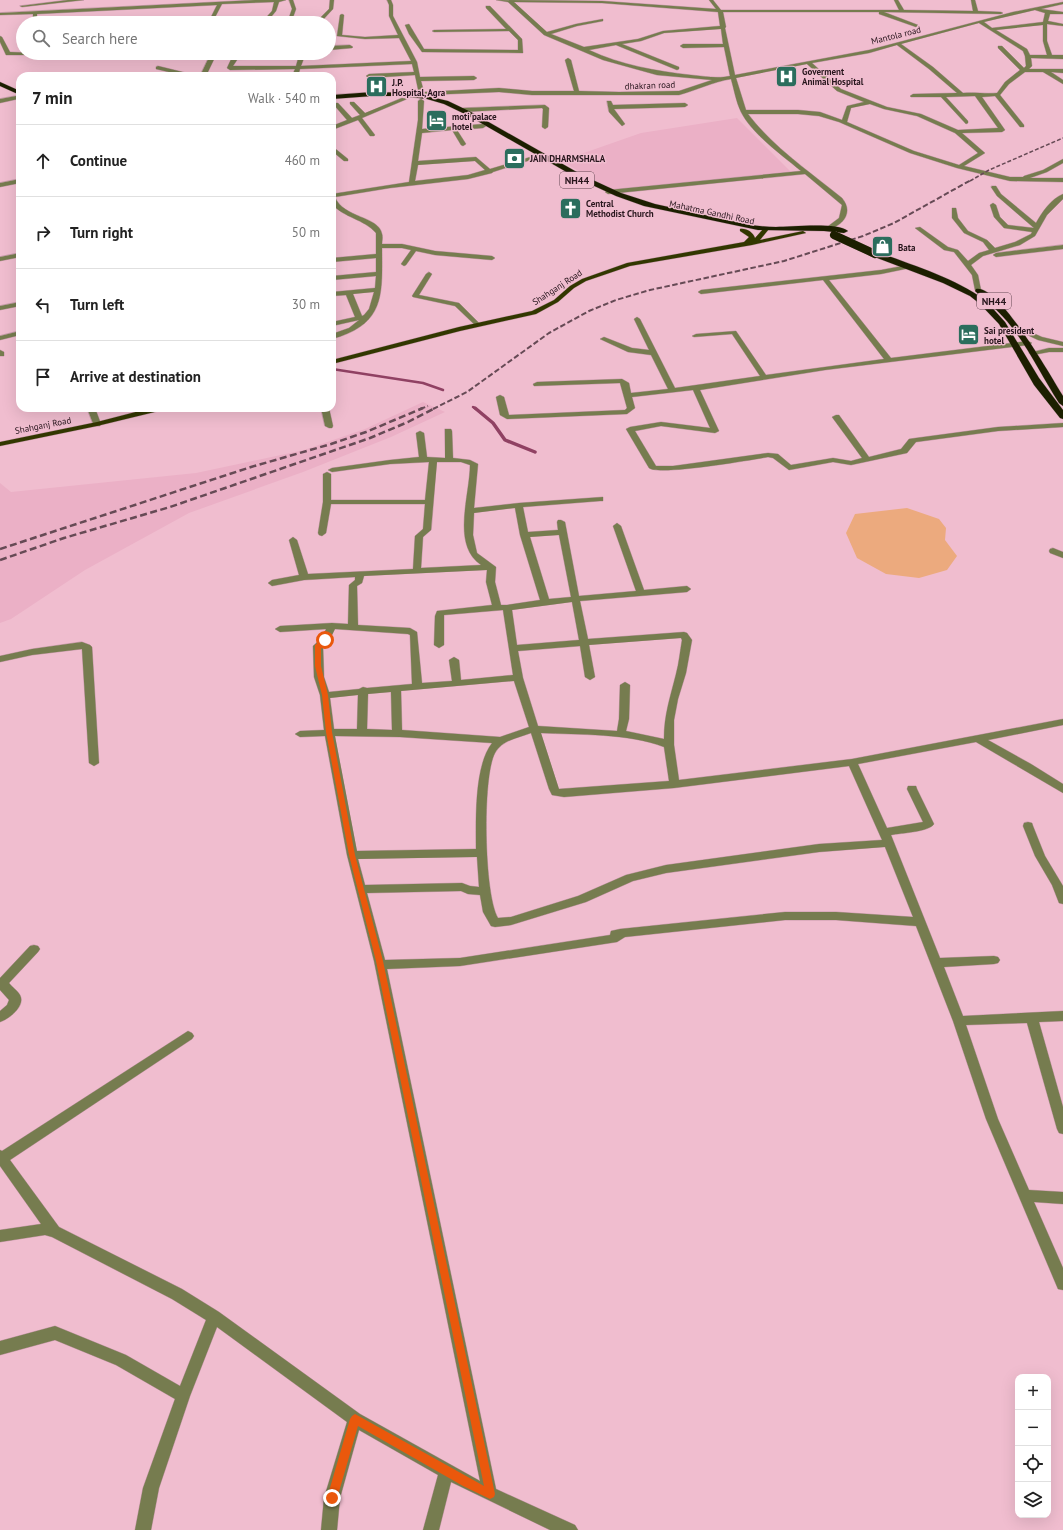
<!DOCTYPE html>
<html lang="en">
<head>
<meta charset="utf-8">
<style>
  body { margin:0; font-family:"PT Sans",sans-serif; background:#f6f6f6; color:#222 }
  .controls { position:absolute; right:12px; bottom:12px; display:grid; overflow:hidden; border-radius:8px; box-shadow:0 4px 16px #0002 }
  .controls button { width:36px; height:36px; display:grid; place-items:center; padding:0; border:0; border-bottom:1px solid #e0e0e0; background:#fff; color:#222; font:20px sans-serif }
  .stop { position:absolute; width:12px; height:12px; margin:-9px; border:3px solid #ea580c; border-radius:50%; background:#fff }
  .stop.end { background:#ea580c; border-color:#fff; box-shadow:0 1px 4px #0008 }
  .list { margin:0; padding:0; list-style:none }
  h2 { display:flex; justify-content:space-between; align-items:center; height:52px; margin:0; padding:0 16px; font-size:17px }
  h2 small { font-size:13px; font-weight:400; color:#767676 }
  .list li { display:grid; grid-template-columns:26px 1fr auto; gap:12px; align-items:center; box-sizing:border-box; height:72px; padding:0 16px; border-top:1px solid #e0e0e0 }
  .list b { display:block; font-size:15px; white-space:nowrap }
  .list em { font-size:13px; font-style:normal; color:#767676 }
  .icon { flex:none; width:22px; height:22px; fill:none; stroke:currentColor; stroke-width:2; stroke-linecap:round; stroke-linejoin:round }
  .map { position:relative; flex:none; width:1063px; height:1530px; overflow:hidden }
  .search { position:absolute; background:#fff; box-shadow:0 4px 16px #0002; left:16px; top:16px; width:320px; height:44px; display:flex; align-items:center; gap:10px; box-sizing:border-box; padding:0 14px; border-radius:22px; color:#767676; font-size:15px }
  .panel { position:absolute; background:#fff; box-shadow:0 4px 16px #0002; left:16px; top:72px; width:320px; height:340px; border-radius:12px }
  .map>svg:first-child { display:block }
  .built { fill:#ebb0c6 }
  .green { fill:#ecaa7e }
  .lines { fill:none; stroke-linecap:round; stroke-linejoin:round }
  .stream-far1 { stroke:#904163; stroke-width:2.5 }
  .stream { stroke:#904163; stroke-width:3.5 }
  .minor-casing { stroke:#c89bab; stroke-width:1 }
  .major-casing { stroke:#c89bab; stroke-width:1 }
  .highway-casing { stroke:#c89bab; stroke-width:1 }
  .minor { fill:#767c4f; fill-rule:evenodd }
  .major { fill:#323700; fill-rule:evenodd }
  .highway { fill:#1c1f00; fill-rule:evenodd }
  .rail-far2 { stroke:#664a55; stroke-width:1.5; stroke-dasharray:4 2; stroke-linecap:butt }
  .rail-far1 { stroke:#664a55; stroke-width:2; stroke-dasharray:5.5 2.5; stroke-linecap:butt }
  .rail { stroke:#664a55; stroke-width:2.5; stroke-dasharray:7 3.5; stroke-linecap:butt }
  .highway-bridge-casing { stroke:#c89bab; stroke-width:8; stroke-linecap:butt }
  .highway-bridge { stroke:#1c1f00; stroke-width:8 }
  .route { fill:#ea580c }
  .labels { text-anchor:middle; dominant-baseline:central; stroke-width:3; stroke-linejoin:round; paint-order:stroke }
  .far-street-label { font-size:9px; fill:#27151c; stroke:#f0bdcf }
  .far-poi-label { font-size:9px; font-weight:bold; fill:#27151c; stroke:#f0bdcf; text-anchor:start }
  .shield { fill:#f0bdcf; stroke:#634752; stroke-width:1 }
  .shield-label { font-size:10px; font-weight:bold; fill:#27151c }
</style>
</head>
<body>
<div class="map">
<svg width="1063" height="1530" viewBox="0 0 1063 1530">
  <rect width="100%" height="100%" fill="#f0bdcf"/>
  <path class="built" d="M737 118 794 175 746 180 612 190 561 161 641 133Z
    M423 402 445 412 391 437 303 472 189 513 85 570 11 619 0 623V483L11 492 196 473 304 450 365 429Z"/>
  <path class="green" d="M907 508 939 519 946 528 945 540 957 556 947 570 919 578 886 574 857 558 846 533 855 514Z"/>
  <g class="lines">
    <path class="stream-far1" d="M332 369 423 383 443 390
      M473 407 476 409"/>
    <path class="stream" d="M475 408 493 423 505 440 535 452"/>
    <defs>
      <path id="minor" d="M68 0H84L22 7 20 6Z
        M255 0H286L279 2 276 11 266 23H261L272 11 274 2 222 4 212 23H208L217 5 37 14V23H33V14L0 15V13Z
        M289 0H293L296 9 291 23H287L292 9Z
        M330 0H334L333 9 320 23H315L329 9Z
        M387 0H391L393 5V16L417 62 420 77 474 76 477 78 474 80 421 81 424 92 499 88 532 91H574L565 60 568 58 571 60 579 91 619 92 679 91 712 80 657 75 603 60 544 35 508 2 496 0 602 1 716 9 709 0H713L721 10H899L894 0H898L904 10 973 11 971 0H975L978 11 1001 12 1003 13 1001 14 884 12 918 25 916 27 879 14V12H723L726 27 725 28 735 75 869 50 1013 12 1063 2V4L1041 9 1063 12V14H1050L1048 21 1063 24V26L1047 24V41L1052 55H1063V59L1031 58 1032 66 1029 69H1063V73L1051 72 1063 80V84L1043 72H1025L1009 84 1000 95 1024 125V127H1020L995 96 982 97 1005 130 1002 132 962 133 985 153 964 166 1010 177H1023L1024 176 1043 170 1063 159V163L1047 172 1030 178H1063V182L1010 181 957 168 910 153 839 122 819 116 798 114H748C773 147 810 172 842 198 853 211 845 224 830 229L827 227 839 218 842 205 805 174 608 194 605 192 608 190 801 171C782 155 752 134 741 112 736 102 734 89 731 79 713 82 697 90 679 95H532L499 92 426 95 427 97 424 99 419 94 415 75 369 78 366 76 369 74 414 72 412 64 300 69 298 76H292L295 69 230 70 227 68 234 53H240L238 56 300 55 304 58 301 66 411 61 399 38 365 39 337 36 340 15 342 14 344 15 342 35 365 37 398 35 389 16V5ZM514 2 602 3 718 12 720 26 663 31 638 39 584 47 551 34 577 26 603 21V19L576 24 547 32ZM1035 10 1045 13 1043 22 992 28 984 22ZM979 23 1023 51 1025 56 1026 66 1024 68 1002 46H998V48L1020 70 1005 82 997 93C985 94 975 92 963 93L933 67 901 44ZM1043 25V41L1047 55H1030L1027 49 996 30ZM721 29 723 44H683L680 46 683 48 724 47 730 76C717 79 704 76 691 75 656 71 621 65 589 50L616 45 677 70 679 69V67L622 44 641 41 664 33ZM897 45 929 69 957 93 913 94 910 96 911 97H941L966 124 968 123V121L946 97 975 96 998 128 958 130 921 114 887 107 841 89 812 63 869 53ZM298 59 296 66H233L237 60ZM807 64 837 91 864 102 847 106 842 120 820 112 798 110H746L736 78ZM870 104 884 109 917 116 955 133 978 153 959 165 914 151 847 122 851 108Z
        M486 6H490L522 39 523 53 422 52 409 34 405 25 409 24 424 49 518 50V40L509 31 434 32 432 31 434 30 506 29 486 8Z
        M0 36 2 37 10 52 33 53 30 55H6L0 42Z
        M350 45 353 47 352 48 329 50V46Z
        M211 53H217L206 76H200Z
        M158 66 195 75 196 76H186L156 69V67Z
        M16 96 18 97V99L0 103V99Z
        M402 98 407 99 362 118 375 135 374 136H370L358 120 332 130V126L347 120 334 105V103H338L352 118 360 115 350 104V102H354L365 113Z
        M421 99 424 101 422 129 483 124 486 126 483 128 457 130 466 144 463 146 461 145 452 130 422 133 418 161 476 157 490 169 537 155 540 157 493 172 492 173 468 179 390 188 335 197C343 218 379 216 382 234 383 237 382 241 382 244H402L435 251 492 256 495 258 492 260 435 255 416 251 406 265 404 266 401 264 411 250 402 248H382C382 294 386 324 332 339V334L349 328 359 320 332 326V322L355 317 346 295 332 296V292L375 288 376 276 332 280V276L376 272V258L332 262V258L376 254V233C364 219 344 218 332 204V194L409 182 418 120V101ZM475 161 485 170 468 175 415 181 418 165ZM374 292 369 309 364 315 362 316 353 294Z
        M607 101H611L613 105 685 103 688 105 685 107 614 109 625 124 622 126 609 112Z
        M545 105 549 108 548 127 545 129 542 127 543 109 542 108 463 112 460 110 463 108Z
        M332 146 348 159V161H344L332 151Z
        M20 179V183L0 187V183Z
        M992 186H996L1001 194 1036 223C1042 212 1051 199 1063 194V199L1047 215 1035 236 1020 245 983 256 971 265 978 275 981 290 978 292 975 290 972 275 954 252 944 250 915 228 920 227 948 247 958 250 968 261 979 253 989 250 983 242 964 233 952 218V208H956L958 218 968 231 987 240 995 248 1015 242 1031 234 1032 232 1004 228 994 217 990 205 993 203 996 205 1000 217 1008 225 1034 228 997 196 991 187Z
        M1063 245V249L996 257 993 255 996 253Z
        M20 253V257L0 261V257Z
        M908 265 910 266V268L881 274 829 280 891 358 1028 341 1032 343 1028 345 825 370 700 390 719 431 715 433 661 426 635 431 656 466H673L768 453 778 454 791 465 833 458 851 461 862 458 832 417 836 415H839L869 457 901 449 909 439 916 438 998 427 1063 423V427L998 431 916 442 907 453 851 465 833 462 789 470 773 458 768 457C751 460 658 476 649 468L626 429 630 427 661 422 710 428 693 390 632 397 635 408 627 414 507 419 500 415 496 397 500 395 504 397 509 415 625 410 627 408 620 383 534 386 533 384 537 382 622 379 629 383 631 393 668 389 651 355 628 352 600 339 604 337 632 348 649 350 634 319 637 317 640 319 675 388 760 376 732 334 694 337 692 336 696 334 736 331 766 375 884 359 823 280 701 294 698 292 701 290 881 270Z
        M429 272 432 274 419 295 459 303 480 324V326H476L455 306 413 297 412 296 426 274Z
        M20 302V306L0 310V306Z
        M1017 326 1042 337 1063 342V346L1038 340 1015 329V327Z
        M20 331V335L0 340V336Z
        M1049 348H1063V352H1049L1033 355 1029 353Z
        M0 350 4 352V356H0Z
        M87 408H95L101 424 100 426H94Z
        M321 408H329L333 426 332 428H329L325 426Z
        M445 429H451L452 431 453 458 470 460 478 464 474 508 519 503 603 497V501H600L523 507 528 532 558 530 557 522 558 520H561L565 522 579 596 636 591 613 526 617 523 621 526 644 590 687 586 691 589 687 592 580 601 588 639 684 632 687 633 692 640 686 673 678 699 674 720V745L679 780 852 759 1063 719V725L988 740 1031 764 1063 784V793L976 742 858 764 887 828 923 822 907 789 908 786H916L917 789 934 824C929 832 901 833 891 835L940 958 994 956 998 957 1000 960 998 963 994 964 944 967 963 1016 1063 1011V1021L1039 1022 1063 1107V1134L1059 1133 1057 1129 1027 1023 966 1025 998 1119 1029 1190 1063 1192V1204L1034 1202 1063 1268V1290L1058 1289 986 1119 953 1021 916 926 836 920H785L625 937 617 942 460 966 387 969 496 1489 575 1525 578 1530H550L451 1482 439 1530H423L438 1475 359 1430 340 1498 337 1530H321L324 1498 347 1422 217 1327 190 1396 159 1488 151 1530H135L143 1488 175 1399 116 1365 55 1340 0 1355V1341L55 1326 126 1355 180 1386 206 1320 172 1299 52 1237 45 1235 0 1242V1230L41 1224 0 1166V1150L2 1151 188 1031 192 1033 194 1036 192 1039 10 1160 59 1227 182 1289 219 1312 360 1414 480 1481 374 961 347 855 325 736 300 737 295 734 300 731 324 730 320 695 314 677 313 646 322 638 326 629 280 632 275 629 280 626 332 623 348 624 349 585 355 580V577L304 580 272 586 268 583 272 580 299 575 289 540 293 537 297 540 308 574 413 569 415 536 423 529 425 504H331L326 533 322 536 319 535 318 533 323 502V474L327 472 331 474V500H425L429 462 390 464 332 472 328 470 332 468 390 460 419 457 416 433 420 431 424 433 427 457 445 458ZM437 462H461L470 465C470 495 451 545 481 565L421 568 423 537 431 530ZM515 508 520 535 540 600 507 605H501L495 582 496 567 477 553 473 535 474 513ZM559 535 571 597 549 599 530 537ZM487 570 486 582 492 605 437 611 435 616 434 645 439 648 444 645V615L503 610 513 675 461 680 459 660 454 657 449 660 452 681 422 683 417 632 410 628 358 625 357 586 362 583 364 576ZM572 602 579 640 517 645 512 610ZM335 629 408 634 410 635 412 684 367 688 363 687 359 689 329 692 324 677 323 647 329 641ZM681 638 682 640C680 651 679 663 676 674 670 698 664 715 664 739L626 731 629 719 630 685 625 682 620 685 619 719 617 731 538 726 523 678 518 651 580 646 585 677 590 680 595 677 589 645ZM514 681 529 727 500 737 402 730 401 691ZM391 692 392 730 367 729 368 694ZM358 695 357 729H334L330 698ZM531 733 549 789 552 795 564 797 674 788 849 766 882 840 819 844 666 865 626 875 578 896 511 917 498 918C484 895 482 777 495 753 502 740 518 738 531 733ZM541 733C579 735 628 733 664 747L669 781 559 789ZM335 736 400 737 492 743C474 766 476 820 476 849L357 851ZM885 847 913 917 836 912H785L620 929 611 931 610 935 460 958 385 960 367 893 461 891 468 894 480 895 483 912 491 926 495 927 511 925 586 902 633 881 666 873 819 852ZM477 857 479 887 470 886 462 883 365 885 358 859Z
        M1053 548 1063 552V558L1050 553 1049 551 1050 549Z
        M82 642 90 645 92 647 99 763 94 766 89 763 82 649 32 655 0 662V656L32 649Z
        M1028 822 1032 823 1033 826 1045 856 1063 886V904L1059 903 1052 885 1035 856 1023 826 1024 823Z
        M34 945 38 946 40 949 38 952 9 983C12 987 18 991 20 995 26 1006 9 1019 0 1022V1011L7 1005 9 1000 0 990V978L30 946Z"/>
      <path id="major" d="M764 228 769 229 760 240 803 231 806 233 752 245 630 266 586 281 574 288 558 302 536 314 460 331 332 364V360L459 327 532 311 554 300 570 286 582 279 627 263 744 242 749 237 740 231V229C746 228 753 232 755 238Z
        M151 408H164L163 410 97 426 0 446V442L97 422Z"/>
      <path id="highway" d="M0 82 20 91V95L0 86Z
        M373 92 414 93 448 101 471 112 582 175 621 193 655 204 750 225C759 226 767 227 776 227 791 227 837 222 848 231L844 233 824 231 758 230 644 206 616 196 577 178 467 115 444 104 427 99 400 96H373L332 99V95Z
        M872 252H878C914 266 953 277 985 300L975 291 976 289C999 284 1051 377 1063 396V406L1059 403C1037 369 1019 326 986 301L1005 322 1039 378 1063 410V419L1060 418 1034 385 999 324 980 304 970 296 943 283 872 256Z"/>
    </defs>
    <use href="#minor" class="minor-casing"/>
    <use href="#major" class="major-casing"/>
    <use href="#highway" class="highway-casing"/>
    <use href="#minor" class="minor"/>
    <use href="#major" class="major"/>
    <use href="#highway" class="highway"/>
    <path class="rail-far2" d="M970 181 989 170 1063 138"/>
    <path class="rail-far1" d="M420 409 428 406
      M433 409 467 392 549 333 589 311 616 300 650 290 784 261 863 236 894 223 971 180"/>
    <path class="rail" d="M0 549 251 467 331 444 366 432 423 408
      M0 560 64 538 170 507 370 438 408 422 435 408"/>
    <defs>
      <path id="highway-bridge" d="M834 235 875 254"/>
    </defs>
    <use href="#highway-bridge" class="highway-bridge-casing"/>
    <use href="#highway-bridge" class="highway-bridge"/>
  </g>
  <path class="route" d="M325 638 328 640 321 645V666L328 695 332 732 355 855 383 961 495 1494 494 1497 490 1499 463 1486 358 1426 336 1502 332 1503 329 1502 327 1498 350 1419 352 1416 355 1414 484 1486 376 961 349 855 326 732 322 695 315 666V645Z"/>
  <defs>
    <symbol id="hospital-square" viewBox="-11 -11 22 22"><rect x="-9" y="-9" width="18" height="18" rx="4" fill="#2b6d5d" stroke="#f0bdcf"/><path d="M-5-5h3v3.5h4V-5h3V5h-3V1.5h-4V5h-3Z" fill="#fff"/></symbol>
    <symbol id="hotel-square" viewBox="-11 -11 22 22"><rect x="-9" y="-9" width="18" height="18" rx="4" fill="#2b6d5d" stroke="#f0bdcf"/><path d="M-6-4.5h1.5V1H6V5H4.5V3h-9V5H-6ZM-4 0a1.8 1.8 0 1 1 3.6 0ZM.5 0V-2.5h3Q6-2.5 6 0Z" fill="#fff"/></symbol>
    <symbol id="bank-square" viewBox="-11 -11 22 22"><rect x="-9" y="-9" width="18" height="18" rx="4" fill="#2b6d5d" stroke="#f0bdcf"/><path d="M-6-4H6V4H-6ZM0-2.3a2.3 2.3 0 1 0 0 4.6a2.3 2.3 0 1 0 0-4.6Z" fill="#fff"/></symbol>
    <symbol id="church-square" viewBox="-11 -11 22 22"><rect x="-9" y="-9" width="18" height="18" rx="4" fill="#2b6d5d" stroke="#f0bdcf"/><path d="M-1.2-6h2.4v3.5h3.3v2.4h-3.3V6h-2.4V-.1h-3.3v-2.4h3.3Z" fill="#fff"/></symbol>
    <symbol id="shop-square" viewBox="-11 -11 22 22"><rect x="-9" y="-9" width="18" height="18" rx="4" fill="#2b6d5d" stroke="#f0bdcf"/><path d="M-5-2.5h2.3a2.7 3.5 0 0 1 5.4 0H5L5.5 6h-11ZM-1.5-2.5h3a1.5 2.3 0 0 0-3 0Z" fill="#fff"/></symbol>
  </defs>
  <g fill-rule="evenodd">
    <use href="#hospital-square" x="774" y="64" width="25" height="25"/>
    <use href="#hospital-square" x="364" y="74" width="25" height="25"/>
    <use href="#hotel-square" x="424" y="108" width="25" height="25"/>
    <use href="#bank-square" x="502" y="146" width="25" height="25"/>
    <use href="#church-square" x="558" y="196" width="25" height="25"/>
    <use href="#shop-square" x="870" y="234" width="25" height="25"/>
    <use href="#hotel-square" x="956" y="322" width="25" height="25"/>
  </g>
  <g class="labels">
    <g class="far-street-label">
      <text transform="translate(896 35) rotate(-14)">Mantola road</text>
      <text transform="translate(650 85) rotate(-2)">dhakran road</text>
      <text transform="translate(712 212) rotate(12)">Mahatma Gandhi Road</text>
      <text transform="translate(557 287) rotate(-33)">Shahganj Road</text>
      <text transform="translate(43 425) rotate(-11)">Shahganj Road</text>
    </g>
    <g class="far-poi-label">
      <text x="802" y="71">Goverment<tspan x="802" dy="10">Animal Hospital</tspan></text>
      <text x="392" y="82">J.P.<tspan x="392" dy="10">Hospital, Agra</tspan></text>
      <text x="452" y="116">moti palace<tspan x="452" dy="10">hotel</tspan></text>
      <text x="530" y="158">JAIN DHARMSHALA</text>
      <text x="586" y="203">Central<tspan x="586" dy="10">Methodist Church</tspan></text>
      <text x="898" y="247">Bata</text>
      <text x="984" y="330">Sai president<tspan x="984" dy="10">hotel</tspan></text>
    </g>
    <g class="shield">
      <rect x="560" y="172" width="34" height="16" rx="3"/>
      <rect x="977" y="293" width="34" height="16" rx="3"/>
    </g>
    <g class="shield-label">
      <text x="577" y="180">NH44</text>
      <text x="994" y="301">NH44</text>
    </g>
  </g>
</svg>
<div class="controls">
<button>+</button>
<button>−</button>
<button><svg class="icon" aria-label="locate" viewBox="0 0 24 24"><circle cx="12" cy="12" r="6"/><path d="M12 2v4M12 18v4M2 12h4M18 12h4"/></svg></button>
<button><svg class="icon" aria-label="layers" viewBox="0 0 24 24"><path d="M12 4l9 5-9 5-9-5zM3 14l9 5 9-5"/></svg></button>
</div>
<div class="stop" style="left:325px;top:640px"></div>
<div class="stop end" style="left:332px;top:1498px"></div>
<div class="search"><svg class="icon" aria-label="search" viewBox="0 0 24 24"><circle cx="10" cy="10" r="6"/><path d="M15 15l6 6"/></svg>Search here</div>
<section class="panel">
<h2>7 min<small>Walk · 540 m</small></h2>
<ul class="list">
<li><svg class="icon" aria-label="ahead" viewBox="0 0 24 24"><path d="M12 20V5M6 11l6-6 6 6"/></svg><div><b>Continue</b></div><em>460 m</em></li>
<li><svg class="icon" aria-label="right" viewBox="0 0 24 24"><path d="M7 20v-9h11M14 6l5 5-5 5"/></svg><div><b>Turn right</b></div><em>50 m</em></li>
<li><svg class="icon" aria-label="left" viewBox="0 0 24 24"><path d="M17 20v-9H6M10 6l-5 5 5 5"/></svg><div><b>Turn left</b></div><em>30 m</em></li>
<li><svg class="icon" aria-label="arrive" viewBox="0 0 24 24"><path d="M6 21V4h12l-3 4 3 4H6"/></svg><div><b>Arrive at destination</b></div></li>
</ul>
</section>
</div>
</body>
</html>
